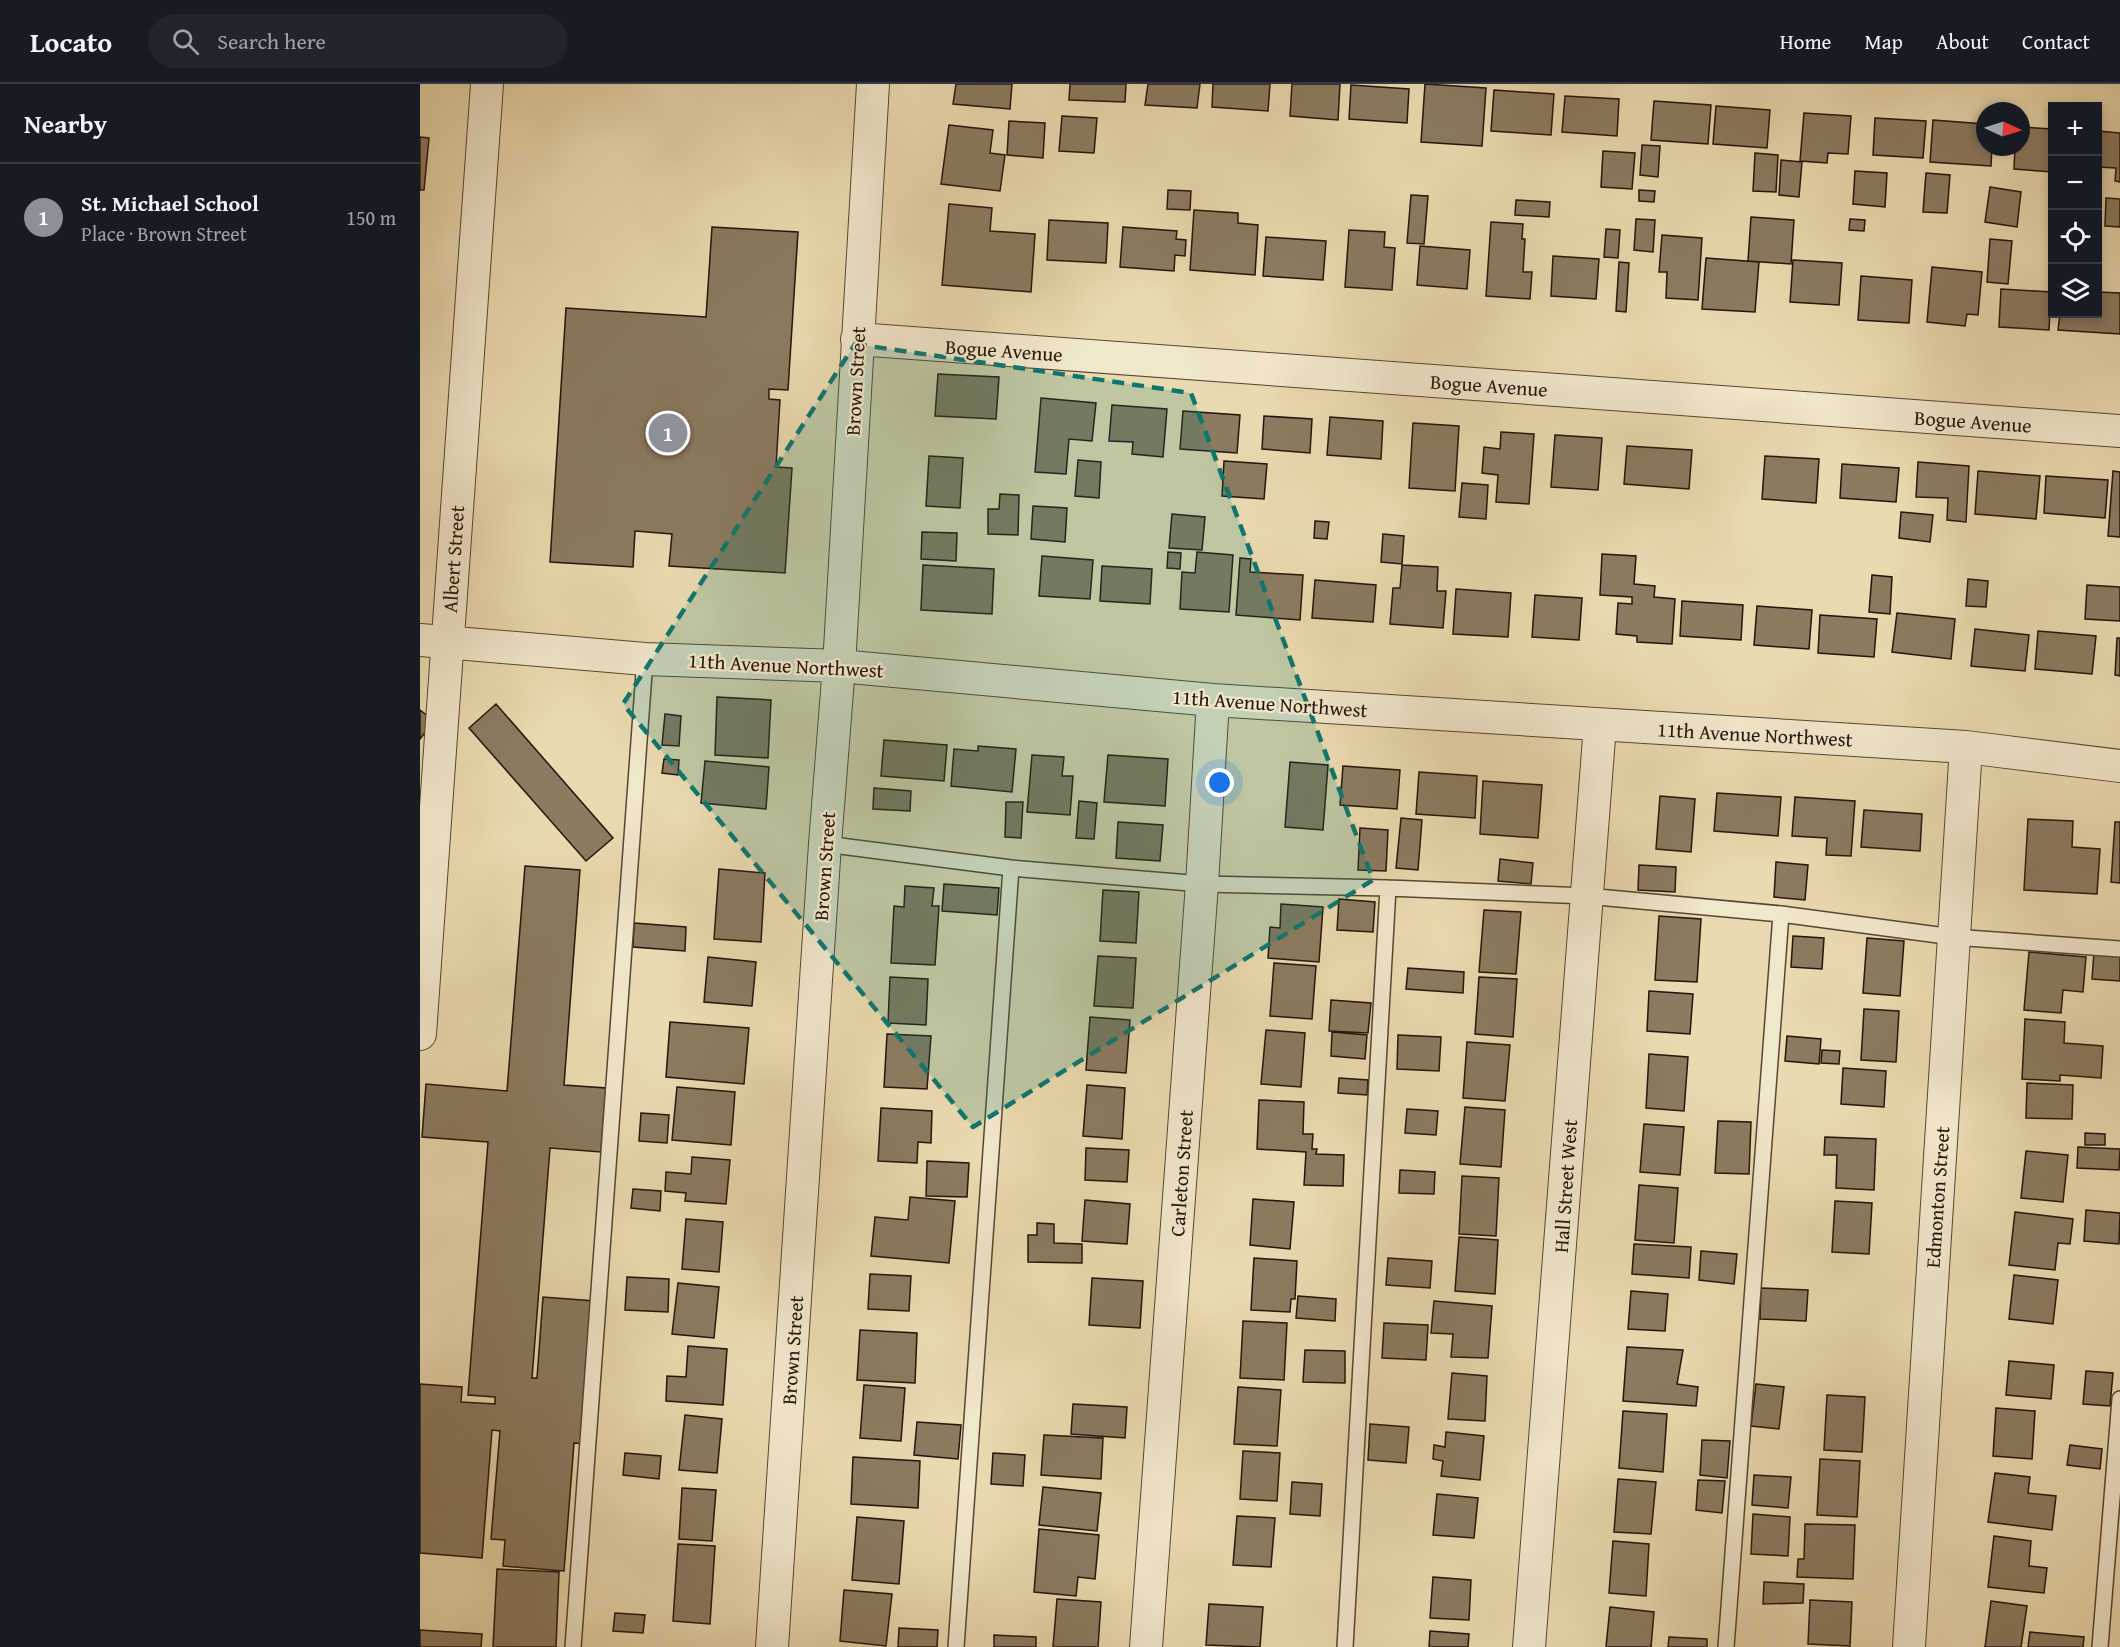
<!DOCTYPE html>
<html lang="en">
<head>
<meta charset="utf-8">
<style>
  body { margin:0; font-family:"Gentium Book Plus",serif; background:#20242c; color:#f1f3f6 }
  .controls { position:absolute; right:18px; top:18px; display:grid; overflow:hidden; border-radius:0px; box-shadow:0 3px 9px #0003 }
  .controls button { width:54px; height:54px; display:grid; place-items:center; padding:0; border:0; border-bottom:2px solid #363941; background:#171b24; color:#f1f3f6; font:30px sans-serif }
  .compass { position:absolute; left:1556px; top:18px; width:54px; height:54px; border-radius:50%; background:#171b24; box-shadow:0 3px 9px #0003; rotate:94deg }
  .you { position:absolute; left:800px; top:699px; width:21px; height:21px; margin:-15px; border:4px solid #fff; border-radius:50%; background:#1a73e8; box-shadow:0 0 0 9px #1a73e833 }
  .badge { display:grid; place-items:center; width:39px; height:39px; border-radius:50%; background:#8c9099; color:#fff; font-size:20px; font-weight:700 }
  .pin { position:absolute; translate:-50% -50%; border:3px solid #fff; box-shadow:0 2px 6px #0006 }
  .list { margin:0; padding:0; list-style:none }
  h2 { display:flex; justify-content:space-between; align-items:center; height:78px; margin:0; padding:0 24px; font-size:26px }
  h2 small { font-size:20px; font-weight:400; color:#9ea1a6 }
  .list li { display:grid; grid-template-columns:39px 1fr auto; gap:18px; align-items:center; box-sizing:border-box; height:108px; padding:0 24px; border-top:2px solid #363941 }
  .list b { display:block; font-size:22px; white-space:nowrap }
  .list p { margin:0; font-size:20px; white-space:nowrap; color:#9ea1a6 }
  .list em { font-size:20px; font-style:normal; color:#9ea1a6 }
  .icon { flex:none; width:33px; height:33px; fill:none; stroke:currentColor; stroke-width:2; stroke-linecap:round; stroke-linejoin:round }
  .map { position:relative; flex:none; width:1700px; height:1563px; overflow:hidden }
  header { display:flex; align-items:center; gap:36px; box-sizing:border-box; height:84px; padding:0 30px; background:#171b24; border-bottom:2px solid #363941 }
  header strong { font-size:28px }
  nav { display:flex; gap:33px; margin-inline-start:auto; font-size:21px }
  .search { width:420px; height:54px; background:#20242c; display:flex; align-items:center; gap:15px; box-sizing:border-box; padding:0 21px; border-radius:33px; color:#9ea1a6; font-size:22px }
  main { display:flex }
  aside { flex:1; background:#171b24 }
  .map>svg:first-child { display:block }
  .building { fill:#8b7b60; stroke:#24140a; stroke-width:1.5 }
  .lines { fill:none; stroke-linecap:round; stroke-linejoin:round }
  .lane-casing { stroke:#564633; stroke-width:18 }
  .street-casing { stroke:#564633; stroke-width:34 }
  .lane { stroke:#f1e7cb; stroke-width:15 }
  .street { stroke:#f1e7cb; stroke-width:32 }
  .marked { fill:#0f766e; fill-opacity:0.2; stroke:#0f766e; stroke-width:4.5; stroke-dasharray:12 8; stroke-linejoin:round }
  .labels { text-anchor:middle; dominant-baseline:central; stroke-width:4.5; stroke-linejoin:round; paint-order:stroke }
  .street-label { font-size:20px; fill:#24140a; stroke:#f1e7cb }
</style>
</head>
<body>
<header>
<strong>Locato</strong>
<div class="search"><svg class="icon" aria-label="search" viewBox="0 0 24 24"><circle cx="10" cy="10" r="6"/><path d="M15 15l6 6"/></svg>Search here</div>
<nav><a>Home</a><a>Map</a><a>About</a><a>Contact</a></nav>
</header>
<main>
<aside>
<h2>Nearby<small></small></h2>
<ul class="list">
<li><span class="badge">1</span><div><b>St. Michael School</b><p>Place · Brown Street</p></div><em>150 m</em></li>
</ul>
</aside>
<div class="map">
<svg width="1700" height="1563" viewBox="0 0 1700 1563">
  <rect width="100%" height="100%" fill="#eadaaf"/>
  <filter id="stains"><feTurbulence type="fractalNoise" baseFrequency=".00333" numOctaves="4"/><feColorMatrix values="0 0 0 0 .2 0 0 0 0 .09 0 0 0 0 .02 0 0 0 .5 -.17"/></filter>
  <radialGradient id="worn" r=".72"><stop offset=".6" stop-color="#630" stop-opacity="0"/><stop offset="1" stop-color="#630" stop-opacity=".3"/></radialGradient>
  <path class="building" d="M536 0H592L590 25 533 20Z
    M650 0H706L705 18 649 16Z
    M728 0H780L777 24 725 21Z
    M793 0H850L848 27 792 23Z
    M872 0H920L918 36 870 32Z
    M1005 0 1066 4 1062 62 1001 58Z
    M931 1 989 5 987 39 929 35Z
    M1074 6 1134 10 1131 51 1071 47Z
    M1145 12 1199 15 1197 52 1142 48Z
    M1234 17 1291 21 1288 60 1231 56Z
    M1296 22 1350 26 1347 64 1293 60Z
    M1384 29 1431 32 1428 70 1408 69 1407 79 1380 77Z
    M642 32 677 34 674 69 639 67Z
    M1455 34 1506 37 1503 74 1453 71Z
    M1513 36 1565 40V63H1572L1571 82 1510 78Z
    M589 37 625 39 623 74 587 71Z
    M529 41 573 46 570 69 585 71 580 107 521 100Z
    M1601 43 1632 45V88L1594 85 1595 63H1601Z
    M1678 47 1700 49V98L1695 97 1696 84 1678 83Z
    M0 53 9 54 4 106H0Z
    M1222 61 1240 62 1238 93 1220 91Z
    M1183 67 1215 69 1212 105 1181 103Z
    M1335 69 1358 71 1356 108 1333 107Z
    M1361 76 1382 78 1379 113 1359 111Z
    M1435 87 1467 89 1465 123 1433 120Z
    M1506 89 1530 91 1527 129 1503 128Z
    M1570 103 1601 108 1597 143 1565 138Z
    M748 106 771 107 770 126 747 125Z
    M1219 106 1235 107 1234 118 1219 117Z
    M991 111 1008 112 1004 160 987 159Z
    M1686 114 1700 115V143L1685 142Z
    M1096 116 1130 118 1129 133 1095 131Z
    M529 120 572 124 570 147 615 150 611 208 522 201Z
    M774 126 818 129V139L838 141 835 191 770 186Z
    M1331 133 1374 136 1371 180 1328 177Z
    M1216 135 1235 136 1233 168 1214 166Z
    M1430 135 1445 136 1444 147 1429 146Z
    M629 136 688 139 686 179 627 176Z
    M1071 138 1103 140 1102 155H1105L1103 188H1112L1110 215 1066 212Z
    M292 143 378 148 368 306 349 305V315L360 316 356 383 372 384 365 489 249 482 252 450 215 447 213 483 130 478 146 224 286 233Z
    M703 143 757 147 756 155 766 156 765 172 755 171 754 187 700 183Z
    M1186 145 1200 146 1198 174 1184 173Z
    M929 146 965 148 964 163 975 164 972 206 925 203Z
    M1242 151 1282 154 1278 216 1246 214 1247 188H1239Z
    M846 153 906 157 903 196 843 192Z
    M1570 155 1592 157 1588 200 1567 198Z
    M1000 162 1050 166 1047 205 997 201Z
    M1133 172 1179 175 1176 215 1131 212Z
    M1286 174 1339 178 1335 228 1282 225Z
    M1373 176 1422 179 1419 221 1370 218Z
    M1199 178 1209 179 1206 228 1196 227Z
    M1512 183 1562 188 1558 231 1547 230 1545 242 1507 238Z
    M1441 192 1492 196 1489 239 1438 236Z
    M1581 205 1631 208 1629 246 1579 243Z
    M1678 208 1700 209V250L1638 246 1640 230H1678Z
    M518 290 579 293 576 335 515 332Z
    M621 314 676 319 672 357 649 355 646 390 615 388Z
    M692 321 747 325 743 373 712 370 713 358 689 357Z
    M763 327 820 331 817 369 760 365Z
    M844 332 892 335 890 369 842 365Z
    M910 333 963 337 961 375 907 371Z
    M993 339 1039 342 1035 407 989 404Z
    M1081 348 1114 350 1109 420 1076 418 1078 391 1062 389 1064 363 1080 365Z
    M1135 351 1182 354 1178 406 1131 403Z
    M1207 362 1272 366 1269 405 1204 400Z
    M509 372 543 374 540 424 506 422Z
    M1345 372 1399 375 1396 419 1342 415Z
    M658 376 681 378 679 414 655 412Z
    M804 377 847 380 844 415 802 412Z
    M1498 378 1549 382 1546 438 1527 436 1528 414 1496 413Z
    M1422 380 1479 384 1476 418 1420 414Z
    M1558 387 1620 392 1616 435 1555 430Z
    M1693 387 1700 388V453L1688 452Z
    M1626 392 1688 396 1685 434 1624 429Z
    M1042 399 1068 401 1066 435 1039 433Z
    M580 410 599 411 598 451 568 450V425H579Z
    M613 422 647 424 645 458 611 455Z
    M1481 428 1513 431 1510 458 1479 454Z
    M752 430 785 433 782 466 749 464Z
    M895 437 909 438 907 455 894 454Z
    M502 448 537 449 536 477 501 475Z
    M963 450 984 452 982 480 961 478Z
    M748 468 761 469 760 485 747 484Z
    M777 468 813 471 809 528 760 525 762 488 775 489Z
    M1182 470 1216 472 1214 500 1235 502 1234 513 1255 515 1252 560 1217 558V552L1196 550 1198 519 1212 520V513L1180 511Z
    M622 472 673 476 670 515 619 512Z
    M820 474 831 475 830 488 883 491 880 536 816 531Z
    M503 481 574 485 572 530 501 526Z
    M982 481 1018 483 1017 507H1026L1023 544 970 540 973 504H980Z
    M682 482 732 485 730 520 680 517Z
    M1452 491 1472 493 1470 530 1449 528Z
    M1548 495 1568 497 1566 523 1546 522Z
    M895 496 956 501 953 538 892 534Z
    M1667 501 1700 503V537L1665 535Z
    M1036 505 1091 509 1088 553 1033 550Z
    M1115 511 1162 514 1159 556 1112 553Z
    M1262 517 1323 521 1321 556 1260 552Z
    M1337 522 1392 526 1389 565 1334 561Z
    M1477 529 1535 535 1531 575 1472 568Z
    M1400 531 1457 535 1454 573 1398 569Z
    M1555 545 1609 551 1605 587 1551 582Z
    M1618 547 1676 552 1672 590 1615 585Z
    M1697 554H1700V592L1695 591Z
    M297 613 351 616 348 674 295 671Z
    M76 620 193 754 166 777 49 644Z
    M0 626 14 637 0 655Z
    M245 630 261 632 259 662 242 661Z
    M464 656 527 661 524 697 461 692Z
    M558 662 596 665 592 708 531 702 534 665 558 667Z
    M612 671 644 673 642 692H653L650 731 607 728Z
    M688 671 748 675 745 722 684 718Z
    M244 675 259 676 258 691 242 689Z
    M285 677 349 683 346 725 281 719Z
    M870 678 908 681 903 746 865 743Z
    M923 682 980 686 977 725 920 721Z
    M999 688 1057 692 1055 734 996 730Z
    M1063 697 1122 701 1118 754 1060 750Z
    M454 704 491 707 490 727 453 725Z
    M1297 709 1361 713 1358 752 1294 747Z
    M1240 712 1275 715 1271 768 1236 765Z
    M1375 713 1435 717 1431 772 1406 771 1407 754 1372 752Z
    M659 717 677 719 674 755 656 754Z
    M586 718H603L601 754 585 753Z
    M1444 726 1502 730 1500 767 1441 763Z
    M981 734 1002 736 998 786 976 784Z
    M1608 735 1653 737 1652 763 1680 765 1677 810 1604 806Z
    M698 738 743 741 740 777 696 774Z
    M1695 738H1700V799L1691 798Z
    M940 744 968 746 966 787 938 786Z
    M1080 775 1113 779 1111 800 1078 797Z
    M1356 778 1388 781 1385 816 1354 813Z
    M1219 781 1256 783 1255 808 1218 806Z
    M105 782 160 786 144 1001 186 1004 181 1068 130 1064 112 1294H117L123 1213 175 1217 164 1360 154 1359 144 1487 83 1482 85 1456 71 1455 80 1347 72 1346 62 1474 0 1469V1300L42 1303 41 1318 75 1320V1313L48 1311 68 1058 2 1053 6 1000 87 1007Z
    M299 785 345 789 341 858 294 855Z
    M524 800 579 804 577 831 522 827Z
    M485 802 514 804 512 822H519L515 881 471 879 474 822 484 823Z
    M683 806 719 808 716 859 680 857Z
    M919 815 955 818 953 848 917 846Z
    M861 820 903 823 899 878 848 874 850 843 860 844Z
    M1064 826 1101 828 1096 890 1059 888Z
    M1239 832 1281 835 1277 898 1235 896Z
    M214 839 266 843 265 867 213 863Z
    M1373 852 1404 854 1402 885 1371 883Z
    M1447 854 1484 857 1480 912 1443 909Z
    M1609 868 1666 873 1663 908 1643 906 1641 929 1604 926Z
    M1674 868 1700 870V897L1672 895Z
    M678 872 716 874 713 924 674 922Z
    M288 873 336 878 332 922 284 918Z
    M854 879 896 882 892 935 850 932Z
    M988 884 1044 888 1043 909 986 905Z
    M470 893 508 895 506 941 468 939Z
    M1059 893 1097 895 1093 953 1055 950Z
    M1229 907 1273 910 1270 950 1227 947Z
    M911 916 951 919 948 949 909 947Z
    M1444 925 1479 927 1476 978 1441 976Z
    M670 933 710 936 706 989 666 986Z
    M1605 935 1645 938 1644 959 1683 962 1681 994 1640 991V997L1602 995Z
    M250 938 329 944 324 1000 246 993Z
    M846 946 885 949 881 1003 841 1000Z
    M912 948 947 951 945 975 911 972Z
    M467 950 511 952 507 1005 464 1003Z
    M978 951 1021 953 1019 987 977 985Z
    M1367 952 1401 955 1399 980 1365 977Z
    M1047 958 1090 961 1085 1017 1043 1014Z
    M1402 966 1420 967 1419 980 1401 979Z
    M1229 970 1268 973 1264 1027 1226 1024Z
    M1423 984 1466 987 1464 1023 1421 1020Z
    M919 994 948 996 947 1011 918 1009Z
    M1607 999 1653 1001 1652 1035 1606 1034Z
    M667 1001 705 1004 702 1055 663 1052Z
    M257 1003 315 1008 311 1061 252 1056Z
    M839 1016 884 1018 883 1050H893L892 1065H897L896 1070 924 1071 923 1102 884 1101 886 1068 837 1065Z
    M1045 1023 1085 1026 1081 1083 1040 1080Z
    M461 1024 512 1027 511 1059 498 1058 497 1079 458 1077Z
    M987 1025 1018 1027 1016 1051 985 1049Z
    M221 1029 249 1031 247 1059 219 1057Z
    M1298 1037 1331 1038 1329 1090 1295 1089Z
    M1224 1040 1264 1043 1260 1091 1220 1088Z
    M1665 1049 1685 1050V1061H1665Z
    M1405 1053 1456 1055 1454 1106 1416 1104 1417 1071H1404Z
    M1658 1063 1700 1065 1699 1086 1657 1084Z
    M666 1064 709 1066 707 1098 665 1096Z
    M1606 1067 1648 1071 1643 1118 1601 1114Z
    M272 1073 310 1076 306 1120 265 1117 266 1109 245 1107 246 1088 271 1090Z
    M507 1077 549 1079 547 1113 506 1112Z
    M980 1086 1015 1088 1014 1110 979 1109Z
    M1042 1092 1079 1094 1076 1152 1039 1150Z
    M1219 1101 1258 1104 1254 1159 1215 1156Z
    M213 1105 241 1107 240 1127 211 1124Z
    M490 1113 535 1117 529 1179 451 1172 455 1133 488 1136Z
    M833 1115 874 1118 870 1165 830 1161Z
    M665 1116 710 1120 707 1160 662 1157Z
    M1415 1117 1452 1119 1449 1170 1412 1168Z
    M1666 1126 1700 1129 1699 1160 1664 1157Z
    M1595 1128 1653 1135 1650 1160 1638 1159 1635 1186 1589 1181Z
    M266 1135 303 1138 299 1188 262 1185Z
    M617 1139 634 1140V1159L662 1160V1179L608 1178V1151H617Z
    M1039 1153 1078 1156 1075 1210 1035 1207Z
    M1214 1160 1271 1163 1269 1194 1212 1190Z
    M1281 1167 1317 1170 1314 1200 1279 1196Z
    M834 1174 877 1177 875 1215H871L870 1228 831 1226Z
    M968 1174 1012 1177 1010 1204 966 1201Z
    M450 1190 491 1192 489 1227 448 1225Z
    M1594 1191 1638 1196 1633 1240 1589 1235Z
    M207 1193 249 1195 248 1228 205 1226Z
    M672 1194 723 1197 720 1244 669 1241Z
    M258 1199 299 1203 294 1254 252 1250Z
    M1341 1204 1388 1206 1386 1237 1340 1235Z
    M1211 1207 1248 1210 1245 1247 1208 1245Z
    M878 1212 916 1215 915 1237 876 1234Z
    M1014 1217 1072 1222 1068 1274 1031 1273 1033 1250 1011 1249Z
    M823 1237 867 1239 864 1296 820 1294Z
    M964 1239 1008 1241 1006 1276 962 1274Z
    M440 1246 497 1249 495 1299 437 1296Z
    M268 1262 307 1265 303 1321 246 1317 247 1292 266 1293Z
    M1207 1263 1263 1266 1257 1300 1278 1303 1276 1322 1203 1317Z
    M885 1266 925 1267V1299L883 1298Z
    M1589 1277 1634 1281 1631 1315 1586 1311Z
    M1666 1287 1693 1289 1690 1322 1663 1320Z
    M1032 1289 1067 1292 1065 1337 1028 1335Z
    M1336 1300 1364 1303 1359 1345 1331 1342Z
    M444 1301 485 1304 481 1357 440 1354Z
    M818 1303 861 1306 857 1362 814 1360Z
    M1407 1311 1445 1313 1442 1368 1404 1366Z
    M653 1320 707 1323 705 1354 651 1350Z
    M1576 1324 1615 1327 1612 1375 1573 1372Z
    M1203 1327 1247 1330 1243 1388 1199 1384Z
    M265 1331 302 1335 297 1389 259 1386Z
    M497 1338 541 1341 538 1375 494 1371Z
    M950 1340 989 1343 986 1379 948 1376Z
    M1026 1348 1064 1352 1060 1396 1021 1392 1023 1377 1013 1375 1014 1361 1025 1363Z
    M624 1351 683 1354 681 1395 621 1391Z
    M1282 1356 1310 1357 1307 1394 1280 1391Z
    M1650 1361 1682 1365 1680 1385 1647 1381Z
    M823 1367 860 1369 857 1417 820 1415Z
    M205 1369 241 1372 239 1395 203 1391Z
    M573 1369 605 1371 603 1402 571 1400Z
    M433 1373 500 1377 498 1424 431 1420Z
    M1400 1375 1440 1377 1437 1433 1397 1431Z
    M1575 1389 1610 1393 1608 1409 1636 1412 1632 1446 1568 1438Z
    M1334 1391 1371 1393 1368 1424 1332 1421Z
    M1198 1395 1236 1398 1231 1450 1194 1448Z
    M1278 1396 1305 1397 1302 1429 1276 1426Z
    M872 1398 902 1400 900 1432 870 1430Z
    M623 1403 681 1409 677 1447 619 1441Z
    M262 1404 296 1406 292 1457 259 1455Z
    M1017 1410 1058 1414 1054 1454 1013 1451Z
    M1333 1430 1370 1433 1368 1472 1331 1470Z
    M817 1432 855 1434 851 1483 813 1481Z
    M437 1433 484 1437 479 1500 432 1496Z
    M1385 1440 1435 1441 1433 1495 1377 1493 1378 1475H1384Z
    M619 1445 679 1451 675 1495 658 1493 656 1512 614 1508Z
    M1574 1452 1611 1457 1609 1482 1627 1484 1624 1509 1568 1503Z
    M1193 1457 1229 1460 1226 1512 1189 1509Z
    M258 1460 295 1462 290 1540 253 1537Z
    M77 1485 139 1488 136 1563H73Z
    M1013 1493 1051 1496 1049 1536 1010 1534Z
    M1344 1498 1384 1500 1383 1519 1343 1520Z
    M424 1506 472 1510 466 1562 420 1557Z
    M637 1515 681 1518 678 1563H633Z
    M1390 1516 1432 1518 1430 1562 1388 1560Z
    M1571 1517 1607 1522 1601 1563H1565Z
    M789 1520 843 1523 840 1563 786 1561Z
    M1190 1523 1234 1528 1231 1563H1186Z
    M195 1529 225 1531 223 1549 193 1547Z
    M479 1544 518 1546 517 1563H478Z
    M0 1546 62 1550 61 1563H0Z
    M1010 1547 1049 1550 1048 1563H1009Z
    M1610 1548 1664 1553 1663 1563H1608Z
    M574 1551 616 1553V1563H574Z
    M1249 1553 1287 1555V1563H1248Z"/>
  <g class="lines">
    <defs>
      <path id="lane" d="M405 760 591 784 782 800 968 804 1167 812 1361 830 1533 853 1700 865
        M153 1563 225 575
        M536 1563 591 784
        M925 1563 968 804
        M1306 1563 1361 830
        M1680 1563 1700 1315"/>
      <path id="street" d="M437 255 1700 347
        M0 556 225 575 419 582 793 616 1546 663 1700 682
        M0 950 67 0
        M352 1563 405 760 419 582 453 0
        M726 1563 782 800 793 616
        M1109 1563 1180 641
        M1489 1563 1546 663"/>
    </defs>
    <use href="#lane" class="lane-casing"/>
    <use href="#street" class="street-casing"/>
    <use href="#lane" class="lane"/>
    <use href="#street" class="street"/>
  </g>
  <path class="marked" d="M435 260 771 309 953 796 553 1043 203 620Z"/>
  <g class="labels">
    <g class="street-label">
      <text transform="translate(584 266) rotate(4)">Bogue Avenue</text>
      <text transform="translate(435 297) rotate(-87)">Brown Street</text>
      <text transform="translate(1069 301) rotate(4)">Bogue Avenue</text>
      <text transform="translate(1553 337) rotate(4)">Bogue Avenue</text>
      <text transform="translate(33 475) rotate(-86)">Albert Street</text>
      <text transform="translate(366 581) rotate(3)">11th Avenue Northwest</text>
      <text transform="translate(850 619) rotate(4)">11th Avenue Northwest</text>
      <text transform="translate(1335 650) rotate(3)">11th Avenue Northwest</text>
      <text transform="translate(404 782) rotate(-86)">Brown Street</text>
      <text transform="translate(761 1089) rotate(-86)">Carleton Street</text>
      <text transform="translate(1145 1102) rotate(-86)">Hall Street West</text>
      <text transform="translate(1517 1113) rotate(-86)">Edmonton Street</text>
      <text transform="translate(372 1266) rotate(-86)">Brown Street</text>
    </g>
  </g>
  <rect width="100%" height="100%" filter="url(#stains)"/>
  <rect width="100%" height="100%" fill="url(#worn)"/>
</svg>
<div class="controls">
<button>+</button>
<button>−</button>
<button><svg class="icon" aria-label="locate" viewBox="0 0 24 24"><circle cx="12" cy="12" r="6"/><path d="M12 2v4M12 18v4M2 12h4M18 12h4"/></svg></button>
<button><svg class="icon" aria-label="layers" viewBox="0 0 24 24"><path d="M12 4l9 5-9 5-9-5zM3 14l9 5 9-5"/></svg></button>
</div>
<svg class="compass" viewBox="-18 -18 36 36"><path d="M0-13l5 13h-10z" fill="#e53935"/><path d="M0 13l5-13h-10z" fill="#9ea1a6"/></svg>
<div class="you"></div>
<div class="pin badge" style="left:248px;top:349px">1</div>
</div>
</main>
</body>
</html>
